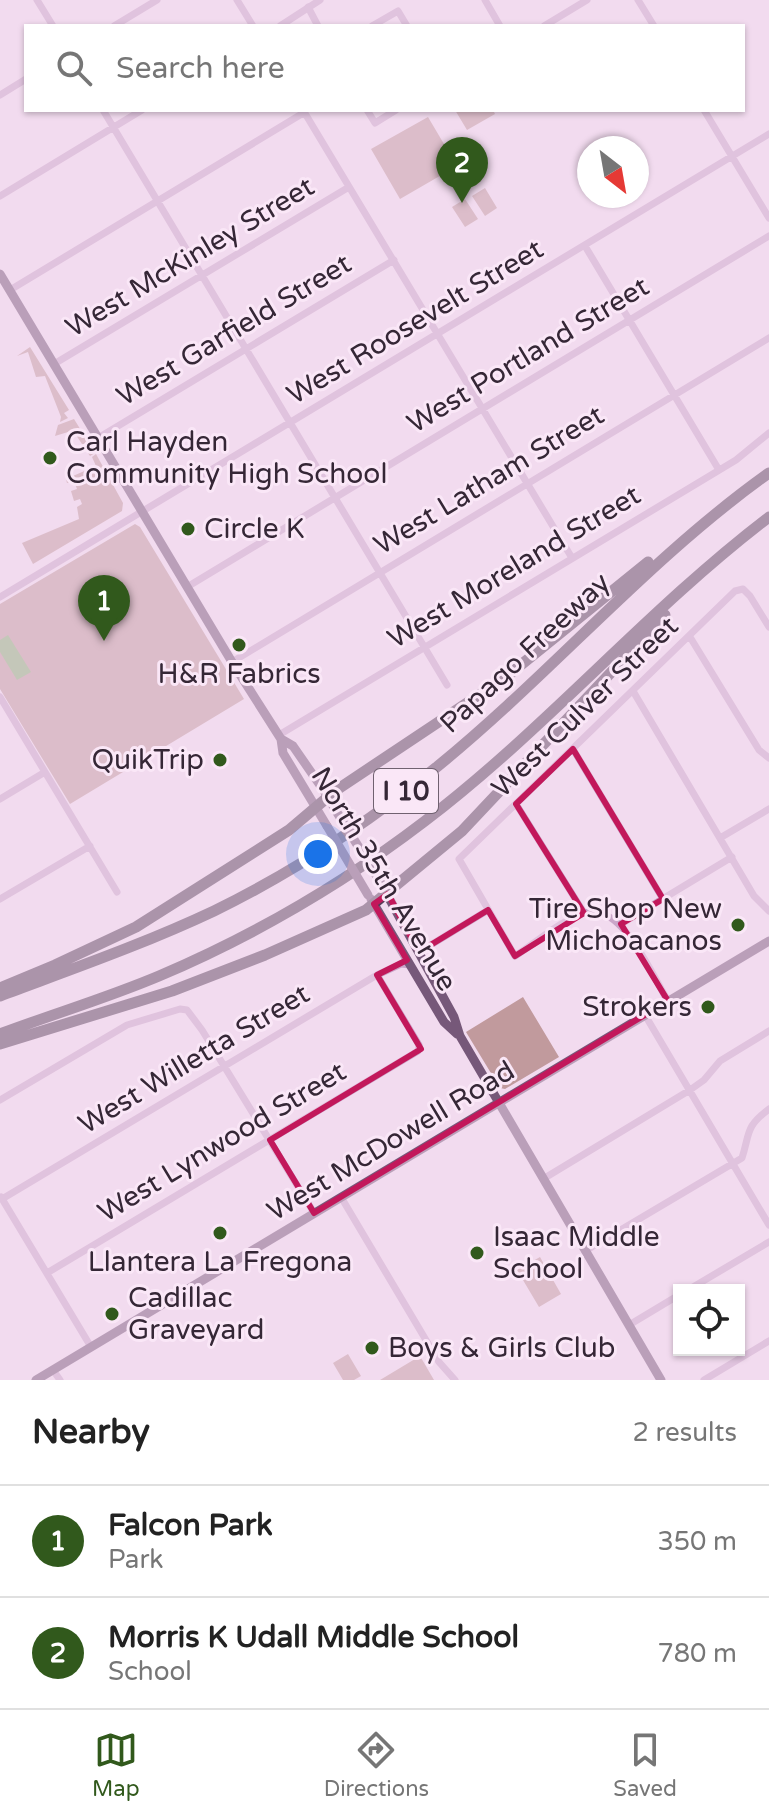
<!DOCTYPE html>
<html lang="en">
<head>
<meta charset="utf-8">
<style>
  body { margin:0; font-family:"Varela Round",sans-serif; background:#f6f6f6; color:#222 }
  .controls { position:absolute; right:24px; bottom:24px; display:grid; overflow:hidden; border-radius:0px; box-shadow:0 2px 6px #0004 }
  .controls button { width:72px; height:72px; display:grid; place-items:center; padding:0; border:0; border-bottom:2px solid #e0e0e0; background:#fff; color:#222; font:40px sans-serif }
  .compass { position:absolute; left:577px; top:136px; width:72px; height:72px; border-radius:50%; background:#fff; box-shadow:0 2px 6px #0004; rotate:149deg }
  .you { position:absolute; left:318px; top:854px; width:28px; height:28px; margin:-20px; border:6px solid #fff; border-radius:50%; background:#1a73e8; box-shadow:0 0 0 12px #1a73e833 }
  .badge { display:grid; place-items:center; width:52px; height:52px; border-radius:50%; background:#31591c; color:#fff; font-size:26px; font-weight:700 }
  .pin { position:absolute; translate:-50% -66px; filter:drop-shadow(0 2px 4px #0008) }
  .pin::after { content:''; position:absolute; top:42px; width:28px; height:24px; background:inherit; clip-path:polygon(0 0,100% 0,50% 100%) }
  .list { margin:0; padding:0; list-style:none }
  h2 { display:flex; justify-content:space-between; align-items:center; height:104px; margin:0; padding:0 32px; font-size:34px }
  h2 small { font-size:26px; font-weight:400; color:#767676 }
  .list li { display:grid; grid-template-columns:52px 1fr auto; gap:24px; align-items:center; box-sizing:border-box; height:112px; padding:0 32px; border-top:2px solid #e0e0e0 }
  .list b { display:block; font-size:30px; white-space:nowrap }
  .list p { margin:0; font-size:26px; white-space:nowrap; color:#767676 }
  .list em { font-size:26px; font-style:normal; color:#767676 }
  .icon { flex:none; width:44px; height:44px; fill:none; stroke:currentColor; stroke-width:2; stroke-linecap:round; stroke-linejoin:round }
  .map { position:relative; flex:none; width:769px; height:1380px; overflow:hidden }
  .search { position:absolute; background:#fff; box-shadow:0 2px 6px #0004; left:24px; right:24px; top:24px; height:88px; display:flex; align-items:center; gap:20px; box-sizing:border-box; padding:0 28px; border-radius:0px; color:#767676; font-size:30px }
  .sheet { height:328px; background:#fff }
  nav { display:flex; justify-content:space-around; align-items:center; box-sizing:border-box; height:112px; border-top:2px solid #e0e0e0; background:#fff; font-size:22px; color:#767676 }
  nav a { display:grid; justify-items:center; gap:4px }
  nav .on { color:#31591c }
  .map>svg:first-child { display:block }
  .green { fill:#c19a9d }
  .water { fill:#8db079 }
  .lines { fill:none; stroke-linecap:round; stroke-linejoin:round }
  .minor { stroke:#caa6c9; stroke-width:7 }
  .major { stroke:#765879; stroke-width:9 }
  .highway { stroke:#553e58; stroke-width:11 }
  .major-bridge { stroke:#765879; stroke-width:9 }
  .marked { fill:none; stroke:#c2185b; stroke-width:6; stroke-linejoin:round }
  .poi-dot { fill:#31591c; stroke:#fae7f7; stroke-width:3 }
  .labels { text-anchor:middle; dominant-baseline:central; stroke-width:6; stroke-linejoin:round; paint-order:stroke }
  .shield { fill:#fae7f7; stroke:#706170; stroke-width:2 }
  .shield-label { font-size:26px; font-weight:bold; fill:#352736 }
  .street-label { font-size:28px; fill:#352736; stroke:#fae7f7 }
  .poi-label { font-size:28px; fill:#352736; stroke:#fae7f7; text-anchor:start }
</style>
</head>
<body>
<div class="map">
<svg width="769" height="1380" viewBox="0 0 769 1380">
  <rect width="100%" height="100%" fill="#f2dbef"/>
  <path class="green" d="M455 110H493L495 114 467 130Z
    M428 117 457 166 400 199 371 149Z
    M485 188 497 208 485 216 472 196Z
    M465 199 478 219 465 227 452 207Z
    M30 347 69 410 64 413 68 418 60 422 61 417 45 376 36 377 28 352 17 356Z
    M74 419 95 453 90 456 76 435 69 436 68 432 55 436 58 425Z
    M96 454 123 503 122 511 33 564 22 543 79 519 77 507 82 504 80 499 74 501 71 491 77 489 74 481 67 483 66 479 96 466 92 457Z
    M135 524 140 527 244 699 70 804 0 689V604Z
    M523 997 559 1057 505 1089 500 1088 466 1032Z
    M540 1257 561 1294 539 1307 517 1270Z
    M348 1354 361 1376 354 1380H343L333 1363Z
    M420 1356 434 1380H380Z"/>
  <path class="water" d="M8 635 31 672 17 680 0 652V640Z"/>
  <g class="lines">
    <path class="minor" d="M37 0 53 26
      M237 0 253 26
      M485 0 500 26
      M638 0 654 26
      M308 7 318 26
      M114 26 157 0
      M280 26 320 0
      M372 26 398 11 407 26
      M544 26 587 0
      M0 95 26 79
      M103 110 447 685
      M303 110 572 558
      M367 110 375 123 396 110
      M704 110 769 218
      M0 196 142 110
      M585 246 719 470
      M10 290 305 112
      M54 364 349 187
      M98 438 394 260
      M187 587 769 236
      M0 597 769 134
      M690 637 759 750 769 758
      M232 662 769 338
      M633 691 754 896 769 911
      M0 697 117 892
      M279 735 736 460 769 433
      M573 749 663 899
      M0 799 45 772
      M516 804 584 913
      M720 838 769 809
      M0 899 90 846
      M621 924 732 857
      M419 952 488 910
      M668 1001C652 975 621 900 584 913 560 921 537 942 515 956L459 859 735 591 743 589 750 596 769 627
      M645 1015 769 1225
      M0 1100 127 1025 180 1009 187 1010 202 1030 314 1213
      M543 1179 690 1090 704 1080 720 1061 769 1031
      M1 1197 91 1347
      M341 1197 439 1362 455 1380
      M2 1199 377 975 401 964 410 965
      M585 1251 742 1158C750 1133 745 1127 769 1109
      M47 1273 418 1051 419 1045 377 975
      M688 1290 769 1242
      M629 1325 679 1295
      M53 1370 60 1380
      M704 1380 769 1341"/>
    <path class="major" d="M0 274 232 662 281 739 283 753 327 826
      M281 739 293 746 331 801
      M378 878 454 1017 460 1036 661 1380
      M371 899 444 1022 457 1034
      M36 1380 769 941"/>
    <path class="highway" d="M0 988 55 965 136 927 289 830 335 791 506 677 648 562
      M0 996C72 969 144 944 214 911 294 872 369 822 438 766 552 673 648 559 769 473
      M0 1034C53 1014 107 998 159 976 253 936 344 883 425 821 547 728 647 610 769 517
      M0 1044 172 991 265 955 366 910 462 831 665 615"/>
    <path class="major-bridge" d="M333 806 378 878
      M327 826 368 895"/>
  </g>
  <path d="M0 0H769V1380H0ZM573 749 663 899 621 924 668 1001 314 1213 270 1140 421 1049 377 975 407 960 374 904 388 894 419 952 488 910 515 956 584 913 516 804Z" fill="#f2dbef" fill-opacity=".55" fill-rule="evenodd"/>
  <path class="marked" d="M573 749 663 899 621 924 668 1001 314 1213 270 1140 421 1049 377 975 407 960 374 904 388 894 419 952 488 910 515 956 584 913 516 804Z"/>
  <g class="poi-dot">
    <circle cx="50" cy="458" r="8"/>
    <circle cx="188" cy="529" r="8"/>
    <circle cx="239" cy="645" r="8"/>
    <circle cx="220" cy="760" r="8"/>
    <circle cx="738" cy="925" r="8"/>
    <circle cx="708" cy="1007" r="8"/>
    <circle cx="220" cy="1233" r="8"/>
    <circle cx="477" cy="1253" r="8"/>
    <circle cx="112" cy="1314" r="8"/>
    <circle cx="372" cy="1348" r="8"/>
  </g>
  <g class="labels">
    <rect class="shield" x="374" y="769" width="64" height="44" rx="6"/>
    <g class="shield-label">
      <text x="406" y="791">I 10</text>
    </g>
    <g class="street-label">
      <text transform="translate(190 257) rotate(-31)">West McKinley Street</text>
      <text transform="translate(415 322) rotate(-31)">West Roosevelt Street</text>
      <text transform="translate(234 330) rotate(-31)">West Garfield Street</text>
      <text transform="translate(528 355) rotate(-31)">West Portland Street</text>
      <text transform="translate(489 480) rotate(-31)">West Latham Street</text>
      <text transform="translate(514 567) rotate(-31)">West Moreland Street</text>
      <text transform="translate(525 653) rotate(-43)">Papago Freeway</text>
      <text transform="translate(585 707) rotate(-44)">West Culver Street</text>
      <text transform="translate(384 879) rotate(59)">North 35th Avenue</text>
      <text transform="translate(194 1059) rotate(-31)">West Willetta Street</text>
      <text transform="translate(391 1141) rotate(-31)">West McDowell Road</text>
      <text transform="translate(222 1142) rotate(-31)">West Lynwood Street</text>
    </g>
    <g class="poi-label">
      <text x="66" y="442">Carl Hayden<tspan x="66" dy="32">Community High School</tspan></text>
      <text x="204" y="529">Circle K</text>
      <text x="239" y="674" text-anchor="middle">H&amp;R Fabrics</text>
      <text x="204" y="760" text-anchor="end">QuikTrip</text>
      <text x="722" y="909" text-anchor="end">Tire Shop New<tspan x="722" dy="32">Michoacanos</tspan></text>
      <text x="692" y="1007" text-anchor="end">Strokers</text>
      <text x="493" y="1237">Isaac Middle<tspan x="493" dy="32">School</tspan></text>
      <text x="220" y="1262" text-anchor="middle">Llantera La Fregona</text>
      <text x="128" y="1298">Cadillac<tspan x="128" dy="32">Graveyard</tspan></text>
      <text x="388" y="1348">Boys &amp; Girls Club</text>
    </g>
  </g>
</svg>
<div class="controls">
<button><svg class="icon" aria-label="locate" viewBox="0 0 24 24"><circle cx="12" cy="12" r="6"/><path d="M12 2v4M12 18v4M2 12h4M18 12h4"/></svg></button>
</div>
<svg class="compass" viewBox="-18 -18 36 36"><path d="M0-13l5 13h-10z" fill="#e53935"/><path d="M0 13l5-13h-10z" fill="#767676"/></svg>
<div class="you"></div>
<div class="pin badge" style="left:104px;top:641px">1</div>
<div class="pin badge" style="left:462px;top:203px">2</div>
<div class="search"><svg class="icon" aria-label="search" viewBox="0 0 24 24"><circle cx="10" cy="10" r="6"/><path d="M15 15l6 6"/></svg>Search here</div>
</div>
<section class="sheet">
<h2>Nearby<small>2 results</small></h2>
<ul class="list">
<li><span class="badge">1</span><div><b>Falcon Park</b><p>Park</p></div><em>350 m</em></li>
<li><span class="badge">2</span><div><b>Morris K Udall Middle School</b><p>School</p></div><em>780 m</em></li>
</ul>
</section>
<nav>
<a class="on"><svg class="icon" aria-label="map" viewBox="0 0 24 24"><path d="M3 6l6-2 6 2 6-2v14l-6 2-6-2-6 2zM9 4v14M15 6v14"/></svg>Map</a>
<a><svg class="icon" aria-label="directions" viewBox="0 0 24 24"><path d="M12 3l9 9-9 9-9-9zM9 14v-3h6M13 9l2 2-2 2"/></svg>Directions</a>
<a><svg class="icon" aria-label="saved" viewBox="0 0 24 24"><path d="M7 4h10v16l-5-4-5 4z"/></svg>Saved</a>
</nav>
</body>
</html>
